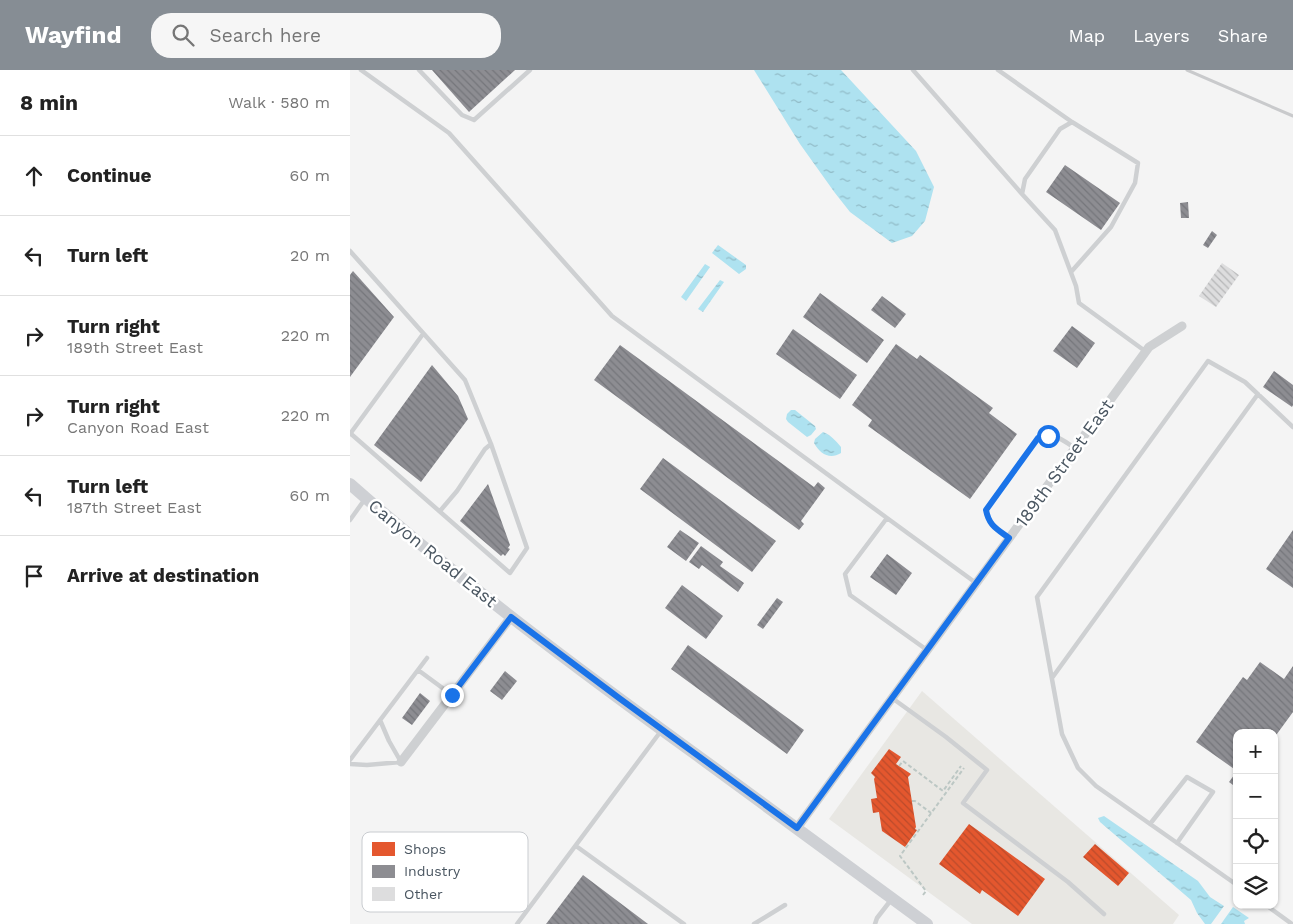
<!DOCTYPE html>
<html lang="en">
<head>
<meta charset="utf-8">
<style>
  body { margin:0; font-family:"Work Sans",sans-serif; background:#f6f6f6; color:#222 }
  .controls { position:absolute; right:15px; bottom:15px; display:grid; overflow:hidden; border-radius:10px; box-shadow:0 1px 4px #0004 }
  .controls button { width:45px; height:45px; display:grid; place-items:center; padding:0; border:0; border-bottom:1px solid #e0e0e0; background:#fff; color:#222; font:25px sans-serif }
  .stop { position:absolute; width:15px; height:15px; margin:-11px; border:4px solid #1a73e8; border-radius:50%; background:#fff }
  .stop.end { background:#1a73e8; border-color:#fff; box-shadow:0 1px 5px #0008 }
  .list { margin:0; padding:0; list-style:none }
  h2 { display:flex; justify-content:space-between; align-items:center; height:65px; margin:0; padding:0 20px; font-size:21px }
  h2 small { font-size:16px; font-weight:400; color:#767676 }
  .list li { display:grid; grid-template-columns:32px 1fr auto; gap:15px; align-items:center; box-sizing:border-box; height:80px; padding:0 20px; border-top:1px solid #e0e0e0 }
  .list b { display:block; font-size:19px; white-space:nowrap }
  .list p { margin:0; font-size:16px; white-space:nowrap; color:#767676 }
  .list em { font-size:16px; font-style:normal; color:#767676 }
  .icon { flex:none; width:28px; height:28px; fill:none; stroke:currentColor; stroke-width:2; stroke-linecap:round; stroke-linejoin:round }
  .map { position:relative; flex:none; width:943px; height:854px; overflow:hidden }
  header { display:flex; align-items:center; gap:30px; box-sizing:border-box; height:70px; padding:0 25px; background:#868d94; color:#fff }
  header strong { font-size:24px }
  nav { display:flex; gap:28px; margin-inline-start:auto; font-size:18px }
  .search { width:350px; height:45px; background:#f6f6f6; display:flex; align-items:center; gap:12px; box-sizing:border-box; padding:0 18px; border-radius:20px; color:#767676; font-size:19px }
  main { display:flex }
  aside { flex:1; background:#fff }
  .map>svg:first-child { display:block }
  .commercial { fill:#e8e7e3 }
  .water { fill:url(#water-ripples) }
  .shops { fill:url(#shops-back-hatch) }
  .industry { fill:url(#industry-back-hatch) }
  .building { fill:url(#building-back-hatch) }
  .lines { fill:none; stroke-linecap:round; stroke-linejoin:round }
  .path { stroke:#bcc7c4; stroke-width:2; stroke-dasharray:4 2.5; stroke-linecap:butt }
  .service { stroke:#ced0d2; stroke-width:4.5 }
  .minor { stroke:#ced0d2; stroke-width:9 }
  .secondary { stroke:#ced0d4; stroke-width:12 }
  .rail { stroke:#c9cacc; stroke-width:3 }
  .route { stroke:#1a73e8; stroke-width:6 }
  .labels { text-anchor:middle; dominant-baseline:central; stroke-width:5; stroke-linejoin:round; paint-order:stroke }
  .street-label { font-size:18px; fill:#4a5661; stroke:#fff }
  .key { fill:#fff; stroke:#c9ccd0; stroke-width:1 }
  .key-label { font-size:14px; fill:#4a5661 }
</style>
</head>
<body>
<header>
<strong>Wayfind</strong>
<div class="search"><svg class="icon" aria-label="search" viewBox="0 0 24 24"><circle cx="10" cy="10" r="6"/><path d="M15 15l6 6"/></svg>Search here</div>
<nav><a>Map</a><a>Layers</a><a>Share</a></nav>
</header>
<main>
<aside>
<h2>8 min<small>Walk · 580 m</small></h2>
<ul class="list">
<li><svg class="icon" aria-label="ahead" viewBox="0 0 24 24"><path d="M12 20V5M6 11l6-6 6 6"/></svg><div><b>Continue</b></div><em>60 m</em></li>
<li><svg class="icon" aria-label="left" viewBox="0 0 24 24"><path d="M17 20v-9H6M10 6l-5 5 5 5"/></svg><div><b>Turn left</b></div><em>20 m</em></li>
<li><svg class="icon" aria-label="right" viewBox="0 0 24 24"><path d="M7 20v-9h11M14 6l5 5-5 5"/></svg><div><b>Turn right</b><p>189th Street East</p></div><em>220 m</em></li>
<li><svg class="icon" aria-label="right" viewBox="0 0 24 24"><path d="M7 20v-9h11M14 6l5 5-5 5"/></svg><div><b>Turn right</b><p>Canyon Road East</p></div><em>220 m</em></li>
<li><svg class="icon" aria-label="left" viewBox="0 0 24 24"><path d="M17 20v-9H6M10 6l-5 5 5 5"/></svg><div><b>Turn left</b><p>187th Street East</p></div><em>60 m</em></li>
<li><svg class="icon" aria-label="arrive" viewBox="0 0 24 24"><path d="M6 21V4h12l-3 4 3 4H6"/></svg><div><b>Arrive at destination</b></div></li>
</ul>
</aside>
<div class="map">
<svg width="943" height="854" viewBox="0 0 943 854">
  <defs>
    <pattern id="water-ripples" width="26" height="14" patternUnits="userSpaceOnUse" patternTransform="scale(1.25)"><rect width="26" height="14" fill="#aee2f0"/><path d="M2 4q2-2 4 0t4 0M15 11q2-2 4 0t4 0" fill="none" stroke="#90bac6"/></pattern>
    <pattern id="shops-back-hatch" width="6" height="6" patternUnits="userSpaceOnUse" patternTransform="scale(1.25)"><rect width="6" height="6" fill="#e4572e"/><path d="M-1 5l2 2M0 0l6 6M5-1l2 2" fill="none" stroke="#bb4b2b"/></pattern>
    <pattern id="industry-back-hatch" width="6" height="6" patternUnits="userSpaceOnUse" patternTransform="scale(1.25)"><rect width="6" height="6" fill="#8d8d92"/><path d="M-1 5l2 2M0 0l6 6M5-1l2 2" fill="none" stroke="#75767b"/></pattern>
    <pattern id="building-back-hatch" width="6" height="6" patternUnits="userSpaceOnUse" patternTransform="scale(1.25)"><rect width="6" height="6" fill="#ddddde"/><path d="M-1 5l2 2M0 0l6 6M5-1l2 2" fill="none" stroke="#b5b6b7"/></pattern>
  </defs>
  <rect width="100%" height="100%" fill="#f4f4f4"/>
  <path class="commercial" d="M572 621 829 845 823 854H622L479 749Z"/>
  <path class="water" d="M404 0H491L566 81 584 117 575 151 562 166 542 173 500 142 485 123 450 74Z
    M368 175 396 195V199L389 204 362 183Z
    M355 194 360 197 336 231 331 227Z
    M370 210 374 212 353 242 348 239Z
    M441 340H445L465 356 466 359 461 365 457 367 438 352 436 349 437 344Z
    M473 362C481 365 486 371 491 377V383C480 390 470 384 464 373L465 369Z
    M754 746 848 811 860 827 874 836 861 854H855L847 843 841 830 750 752 748 748Z
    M883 837 899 848 894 851 895 854H871Z"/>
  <path class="shops" d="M539 679 551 687 546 694 561 704 558 707 566 757 565 759 567 760 555 777 532 761 529 742 523 743 521 729 527 728 524 709 525 707 521 703Z
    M619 754 695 809 668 846 632 820 630 824 589 794Z
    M745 774 779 803 768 816 733 787Z"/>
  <path class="industry" d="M82 0H165L119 42Z
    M715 95 770 133 751 160 696 122Z
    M838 132 839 148H831L830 133Z
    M862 161 867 165 858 178 853 175Z
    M3 201 44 247 0 307V205Z
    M470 223 534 270 517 293 453 247Z
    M532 226 556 244 545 258 521 240Z
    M722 256 745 273 727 298 703 281Z
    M443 259 507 305 490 329 426 284Z
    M546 274 567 289 570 285 643 338 639 343 667 364 620 429 518 356 522 350 502 335Z
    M270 275 464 417 468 412 475 418 451 451 454 454 449 460 244 310Z
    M82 295 108 326 118 349 71 412 24 375Z
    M924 301 943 315V335L942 337 913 317Z
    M313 388 426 471 402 502 290 419Z
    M138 414 160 475 158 478 160 479 155 486 153 484 151 486 110 451Z
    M330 460 349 473 336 491 317 477Z
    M943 460V518L916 499Z
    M351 476 373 492 370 496 394 513 388 522 352 495 349 499 339 492Z
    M537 484 562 503 546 525 520 507Z
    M332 515 373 546 356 569 315 538Z
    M427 528 433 532 413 559 407 555Z
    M338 575 454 660 437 684 321 599Z
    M910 592 934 609 943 596V642L924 668V663H887V718L879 712 887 701 846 672 893 607 897 610Z
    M155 601 167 611 152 630 140 621Z
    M70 623 80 631 62 655 52 648Z
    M233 805 298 854H196Z"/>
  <path class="building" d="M872 193 889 205 866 237 849 226Z"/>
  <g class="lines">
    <path class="path" d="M549 696 553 691 593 721 611 696
      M562 731H565L581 743
      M573 825 576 821 550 786 614 698"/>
    <path class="service" d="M11 0 99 63 262 246 537 448
      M69 0 112 45 124 50 180 0
      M563 0 672 124
      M648 0 722 52
      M0 181 115 310 141 374 177 478 160 503 0 363
      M721 202 761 157 785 113 788 93 722 52 710 59 675 109 672 124 705 160 726 216 729 233 795 281
      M0 364 73 264
      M90 441 107 421 135 379 141 374
      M0 450 15 429
      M659 468C647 459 639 456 636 440L688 368C701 360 714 371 725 378
      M577 580 500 525 495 504 537 448 626 513
      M68 600 102 625
      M702 608 908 324
      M542 628 596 667 637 700 613 733 718 812 754 844
      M0 690 77 588
      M0 694 17 695 51 692 39 671 30 650
      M800 754 837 707 863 722 827 773
      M226 776 334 854
      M887 815 746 716 728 698 712 664 687 527 858 291 895 312 943 357
      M916 835 942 854
      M167 854 311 661
      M404 854 435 835
      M525 854 527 848 541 830"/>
    <path class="minor" d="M51 692 161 547
      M447 758 799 277 832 256"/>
    <path class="secondary" d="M0 414C111 512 229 600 348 686 424 742 500 798 577 854"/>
    <path class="rail" d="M837 0 943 46"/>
  </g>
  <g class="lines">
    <path class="route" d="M102 625 161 547 269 628 447 758 659 468C647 459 639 456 636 440L688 368 691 366H698"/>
  </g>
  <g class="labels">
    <g class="street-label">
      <text transform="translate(714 393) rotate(-54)">189th Street East</text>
      <text transform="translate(83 483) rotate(39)">Canyon Road East</text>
    </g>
  </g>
  <rect x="12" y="762" width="166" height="80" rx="8" class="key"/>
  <rect x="22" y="772" width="23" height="14" fill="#e4572e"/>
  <rect x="22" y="795" width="23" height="13" fill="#8d8d92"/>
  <rect x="22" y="817" width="23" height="14" fill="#ddddde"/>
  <g class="key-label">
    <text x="54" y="784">Shops</text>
    <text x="54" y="806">Industry</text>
    <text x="54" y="829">Other</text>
  </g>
</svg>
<div class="controls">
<button>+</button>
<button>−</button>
<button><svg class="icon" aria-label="locate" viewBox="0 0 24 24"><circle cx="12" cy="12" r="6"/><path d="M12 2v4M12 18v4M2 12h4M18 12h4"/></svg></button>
<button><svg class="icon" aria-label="layers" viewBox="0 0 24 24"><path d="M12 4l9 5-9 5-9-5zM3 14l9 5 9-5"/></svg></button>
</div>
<div class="stop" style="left:698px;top:366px"></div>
<div class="stop end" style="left:102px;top:625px"></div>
</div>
</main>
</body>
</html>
